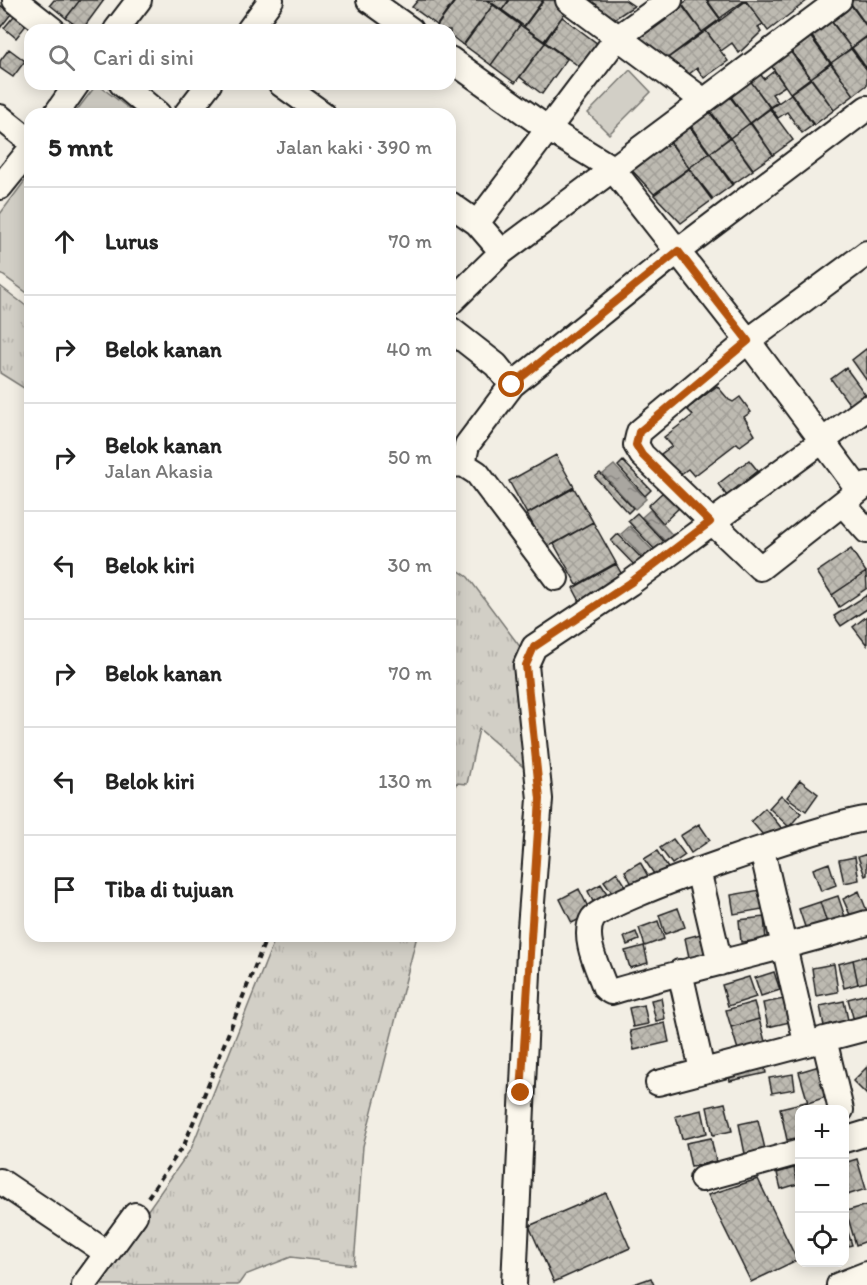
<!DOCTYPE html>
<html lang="id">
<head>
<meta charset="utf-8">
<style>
  body { margin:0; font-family:Itim,sans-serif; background:#f6f6f6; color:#222 }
  .controls { position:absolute; right:18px; bottom:18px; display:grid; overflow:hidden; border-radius:12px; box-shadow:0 3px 15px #0003 }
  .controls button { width:54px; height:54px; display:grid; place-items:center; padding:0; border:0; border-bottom:2px solid #e0e0e0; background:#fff; color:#222; font:30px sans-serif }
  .stop { position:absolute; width:18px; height:18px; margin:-14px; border:4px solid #b45309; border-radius:50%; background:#fff }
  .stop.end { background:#b45309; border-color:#fff; box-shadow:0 2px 6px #0008 }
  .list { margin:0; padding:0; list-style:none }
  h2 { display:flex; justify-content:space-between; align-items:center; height:78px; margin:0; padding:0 24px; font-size:26px }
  h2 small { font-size:20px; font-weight:400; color:#767676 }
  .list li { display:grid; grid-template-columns:39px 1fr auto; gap:18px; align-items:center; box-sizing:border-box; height:108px; padding:0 24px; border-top:2px solid #e0e0e0 }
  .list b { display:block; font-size:22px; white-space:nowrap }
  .list p { margin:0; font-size:20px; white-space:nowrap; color:#767676 }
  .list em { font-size:20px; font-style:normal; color:#767676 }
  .icon { flex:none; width:33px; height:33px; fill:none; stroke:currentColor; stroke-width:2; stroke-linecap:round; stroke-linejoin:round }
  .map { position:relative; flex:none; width:867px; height:1285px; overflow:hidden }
  .search { position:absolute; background:#fff; box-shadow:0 3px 15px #0003; left:24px; top:24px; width:432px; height:66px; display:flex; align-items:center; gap:15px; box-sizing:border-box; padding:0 21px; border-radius:18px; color:#767676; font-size:22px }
  .panel { position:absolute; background:#fff; box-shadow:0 3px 15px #0003; left:24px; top:108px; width:432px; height:834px; border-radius:18px }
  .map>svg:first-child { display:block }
  .grass { fill:url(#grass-tufts); stroke:#777671; stroke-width:1.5 }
  .park { fill:#d2cfc6; stroke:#777671; stroke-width:1.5 }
  .water { fill:url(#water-ripples); stroke:#716f6b; stroke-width:1.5 }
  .building { fill:url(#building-cross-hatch); stroke:#1c1c1c; stroke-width:1.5 }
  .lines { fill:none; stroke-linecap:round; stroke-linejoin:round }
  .minor-casing { stroke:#1c1c1c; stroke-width:28 }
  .path { stroke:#1c1c1c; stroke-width:4; stroke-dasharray:6 4.5; stroke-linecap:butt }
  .minor { stroke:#fbf7ec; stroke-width:24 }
  .route { stroke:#b45309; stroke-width:8 }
</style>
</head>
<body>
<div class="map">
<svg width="867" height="1285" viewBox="0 0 867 1285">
  <defs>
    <pattern id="grass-tufts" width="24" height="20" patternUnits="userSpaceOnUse" patternTransform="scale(1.5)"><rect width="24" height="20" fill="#d2cfc6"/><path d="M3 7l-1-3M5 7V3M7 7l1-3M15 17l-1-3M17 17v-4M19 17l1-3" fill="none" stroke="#b4b1aa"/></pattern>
    <pattern id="water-ripples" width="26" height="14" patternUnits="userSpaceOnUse" patternTransform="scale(1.5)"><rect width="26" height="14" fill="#a9a6a0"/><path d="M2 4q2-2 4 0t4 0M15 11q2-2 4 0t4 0" fill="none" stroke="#898682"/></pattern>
    <pattern id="building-cross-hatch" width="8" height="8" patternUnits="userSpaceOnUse" patternTransform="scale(1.5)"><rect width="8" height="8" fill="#bdbab1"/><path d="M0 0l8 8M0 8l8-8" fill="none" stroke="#a29f98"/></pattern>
  </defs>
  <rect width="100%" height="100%" fill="#f2eee4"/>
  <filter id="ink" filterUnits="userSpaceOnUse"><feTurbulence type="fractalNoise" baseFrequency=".0167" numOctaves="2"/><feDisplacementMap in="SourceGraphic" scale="12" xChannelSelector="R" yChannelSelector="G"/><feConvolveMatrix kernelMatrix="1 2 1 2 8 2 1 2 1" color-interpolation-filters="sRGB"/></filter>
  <g filter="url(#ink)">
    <path class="grass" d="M0 286 30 309V392L0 373Z
      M452 566 468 577 521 648 528 771 479 729 467 784 456 783 450 807Z
      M276 936H417L363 1146 354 1265 291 1257 245 1275 238 1285H95L191 1149Z"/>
    <path class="park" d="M630 70 651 92 609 134 588 113Z
      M97 84 136 114H74Z
      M30 174V295L0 273V214Z"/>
    <path class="water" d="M614 465 646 499 635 509 603 474Z
      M650 510 676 539 669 545 642 517Z
      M630 526 656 554 647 562 621 534Z"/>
    <path class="building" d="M54 0H80L66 18 50 5Z
      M80 0H104L82 30 66 18Z
      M418 0H455L437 25 412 7Z
      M456 0H486L493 5 463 45 450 35V30H443L437 26Z
      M488 0H509L502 10Z
      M510 0H543L524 26 502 10Z
      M544 0H556L568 9 544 41 524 27Z
      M585 0H625L634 6 611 21Z
      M688 0H706L720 19 702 32 682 4Z
      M707 0H745L720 18Z
      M808 0 768 31 746 1 747 0Z
      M850 0H867V26L849 1Z
      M746 1 763 24 758 27 761 32 739 53 732 43 721 51 706 31Z
      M848 1 867 27V36L851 48 828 16Z
      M0 5 11 14 0 28Z
      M493 5 520 25 491 65 464 45Z
      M683 7 702 32 666 59 637 37 650 28 652 30 666 20 664 18Z
      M19 10 31 19 16 38 4 28Z
      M562 17 598 44 580 67 545 42Z
      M828 17 851 48 831 63 808 31Z
      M520 25 545 43 515 83 491 65Z
      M706 31 728 61 704 78 697 68 689 74 668 58Z
      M807 32 830 63 811 78 788 46Z
      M867 37V69L852 48Z
      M545 43 567 59 542 94 520 77Z
      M787 47 810 78 790 93 768 61Z
      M9 49 25 61 13 77 0 68V61Z
      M851 49 867 70V85L854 95 831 63Z
      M831 64 854 95 834 110 811 78Z
      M774 71 785 86 772 94 778 102 770 107 749 79 759 72 764 79Z
      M747 76 770 108 750 123 727 91Z
      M811 79 834 110 814 125 791 93Z
      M726 92 750 123 730 138 707 106Z
      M791 94 813 125 802 133 787 112 778 118 771 108Z
      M706 107 729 138 710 153 687 121Z
      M770 109 793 140 773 155 751 123Z
      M686 122 709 153 689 168 666 136Z
      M750 123 773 155 753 169 730 138Z
      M666 137 689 168 654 194 627 165Z
      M730 138 753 170 733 184 710 153Z
      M710 153 732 185 713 199 689 168Z
      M689 169 712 200 681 223 654 195Z
      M866 349 867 351V381L852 360Z
      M846 368 865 394 850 405 831 379Z
      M717 386 729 400 733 402 740 397 751 412 744 417 755 435 740 446 737 443 694 476 688 469 678 476 661 454 672 446 664 437 693 415 687 409Z
      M556 455 574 487 527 514 509 481Z
      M749 460 758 471 727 496 718 484Z
      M623 461 651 490 645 496 618 466Z
      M600 473 633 508 628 513 595 477Z
      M574 488 593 522 546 548 527 514Z
      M664 491 680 507 663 523 648 506Z
      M637 513 667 545 658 553 628 521Z
      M593 522 616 563 577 585 554 544Z
      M618 534 646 563 639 570 611 541Z
      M851 549 866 572 832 595 817 572Z
      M616 564 625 580 582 605 573 588Z
      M866 572 867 588 839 607 832 595Z
      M867 595V609L841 626 834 616Z
      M867 616V645L853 627Z
      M800 780 818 794 806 811 787 797Z
      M781 795 801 813 789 827 769 808Z
      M765 808 784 831 770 843 751 821Z
      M699 824 710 840 691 853 680 836Z
      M673 839 685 855 672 864 660 848Z
      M657 851 668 868 656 877 644 859Z
      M867 854V875L865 876 858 857Z
      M855 857 859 880 844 883 839 860Z
      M640 862 651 881 635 890 625 871Z
      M829 863 836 885 821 891 813 869Z
      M617 872 629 891 617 899 604 881Z
      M601 884 611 900 596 908 588 891Z
      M579 889 591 913 572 923 560 899Z
      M760 890 763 909 734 914 731 895Z
      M859 891 867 911 851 917 843 899Z
      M838 896 845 917 827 923 820 902Z
      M820 902 827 923 806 930 799 909Z
      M678 908 685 927 665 934 659 915Z
      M764 917 766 940 741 942 739 920Z
      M658 921 664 939 645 946 639 928Z
      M636 932 639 940 627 945 624 937Z
      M709 932 715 956 690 962 685 938Z
      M644 946 648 963 630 968 625 951Z
      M867 956V982L858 984 853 960Z
      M853 960 858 984 844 988 838 964Z
      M834 964 838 992 816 996 812 968Z
      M774 972 780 990 761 996 755 978Z
      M749 977 756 997 728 1006 722 985Z
      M867 994V1024L856 1028 848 999Z
      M661 998 665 1019 656 1021 651 1000Z
      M789 998 794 1021 768 1027 763 1003Z
      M844 1001 848 1020 824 1026 820 1006Z
      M754 1002 759 1019 731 1027 726 1010Z
      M644 1005 648 1024 633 1027 629 1008Z
      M759 1019 766 1045 739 1053 731 1027Z
      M665 1023 669 1042 634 1050 630 1031Z
      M763 1059 766 1073 730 1081 727 1067Z
      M826 1064 835 1094 808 1103 799 1072Z
      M867 1067V1095L853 1081Z
      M793 1074 795 1089 772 1093 769 1078Z
      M806 1102 808 1110H800V1137L787 1140 780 1108Z
      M725 1103 732 1131 713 1135 707 1107Z
      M702 1110 707 1133 682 1139 676 1116Z
      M758 1120 765 1149 745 1154 739 1124Z
      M711 1138 716 1161 691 1167 686 1143Z
      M857 1159 866 1189 847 1195 844 1163Z
      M794 1168 798 1184 781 1189 777 1173Z
      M758 1179 797 1260 751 1282 708 1195Z
      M606 1193 630 1248 554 1282 529 1226Z
      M867 1205V1241L856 1245 846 1211Z
      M844 1219 852 1245 844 1247Z
      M651 1278 654 1285H631Z"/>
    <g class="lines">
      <defs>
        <path id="minor" d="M15 0 53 30
          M369 0 411 30
          M568 0 704 101
          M116 30 139 0
          M249 30 271 0
          M450 59 548 129 612 168 748 341 859 490
          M122 84 158 114
          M281 84 323 114
          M56 114 77 84
          M186 114 209 84
          M0 117 30 141
          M0 187 30 150
          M450 204 477 223 502 252
          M477 223 617 38 670 0
          M867 253 748 341 639 432 636 445 642 455 760 568 867 484
          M450 303 502 252 839 0
          M450 329 496 365 512 385
          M463 464 467 445 512 385 678 251 867 108
          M450 465 463 464 477 473 556 578
          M843 504 867 531
          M867 819C837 820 605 899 593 918 581 937 599 970 605 988L611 992C696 967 782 949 867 923
          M762 850 806 1042
          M698 870 720 963
          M680 972 702 1070
          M824 1039 841 1110
          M658 1083 867 1028
          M844 1140 867 1133
          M702 1179 800 1152
          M0 1181 107 1253
          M84 1285 135 1215
          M514 1285 530 928 540 799 526 665 534 647 630 583 867 408
          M839 1285 867 1274"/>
      </defs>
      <use href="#minor" class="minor-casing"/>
      <path class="path" d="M148 1197 185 1143 267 936"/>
      <use href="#minor" class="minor"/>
    </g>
  </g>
  <g class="lines" filter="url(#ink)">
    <path class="route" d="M512 385 678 251 748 341 639 432 636 445 642 455 710 522 630 583 534 647 526 665 540 799 521 1093"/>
  </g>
</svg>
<div class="controls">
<button>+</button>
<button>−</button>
<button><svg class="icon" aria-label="locate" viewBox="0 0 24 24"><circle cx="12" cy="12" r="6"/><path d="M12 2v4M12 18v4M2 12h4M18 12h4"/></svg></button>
</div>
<div class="stop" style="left:512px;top:385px"></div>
<div class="stop end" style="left:521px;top:1093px"></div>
<div class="search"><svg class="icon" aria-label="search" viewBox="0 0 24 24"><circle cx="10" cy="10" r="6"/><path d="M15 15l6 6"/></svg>Cari di sini</div>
<section class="panel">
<h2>5 mnt<small>Jalan kaki · 390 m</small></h2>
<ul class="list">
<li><svg class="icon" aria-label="ahead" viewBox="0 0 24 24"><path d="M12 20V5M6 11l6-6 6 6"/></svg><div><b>Lurus</b></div><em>70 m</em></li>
<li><svg class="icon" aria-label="right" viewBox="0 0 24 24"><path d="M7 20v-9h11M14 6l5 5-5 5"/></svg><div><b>Belok kanan</b></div><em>40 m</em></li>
<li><svg class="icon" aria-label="right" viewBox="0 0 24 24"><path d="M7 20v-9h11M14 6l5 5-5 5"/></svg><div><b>Belok kanan</b><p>Jalan Akasia</p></div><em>50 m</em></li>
<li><svg class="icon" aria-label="left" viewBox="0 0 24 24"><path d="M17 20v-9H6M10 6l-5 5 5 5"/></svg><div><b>Belok kiri</b></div><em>30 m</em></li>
<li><svg class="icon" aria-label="right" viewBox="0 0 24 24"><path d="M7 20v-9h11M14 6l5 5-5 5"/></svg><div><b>Belok kanan</b></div><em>70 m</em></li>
<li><svg class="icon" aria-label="left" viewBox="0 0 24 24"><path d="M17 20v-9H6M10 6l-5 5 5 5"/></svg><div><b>Belok kiri</b></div><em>130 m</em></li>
<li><svg class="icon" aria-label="arrive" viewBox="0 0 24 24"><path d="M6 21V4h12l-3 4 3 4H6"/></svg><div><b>Tiba di tujuan</b></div></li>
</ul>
</section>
</div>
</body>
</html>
